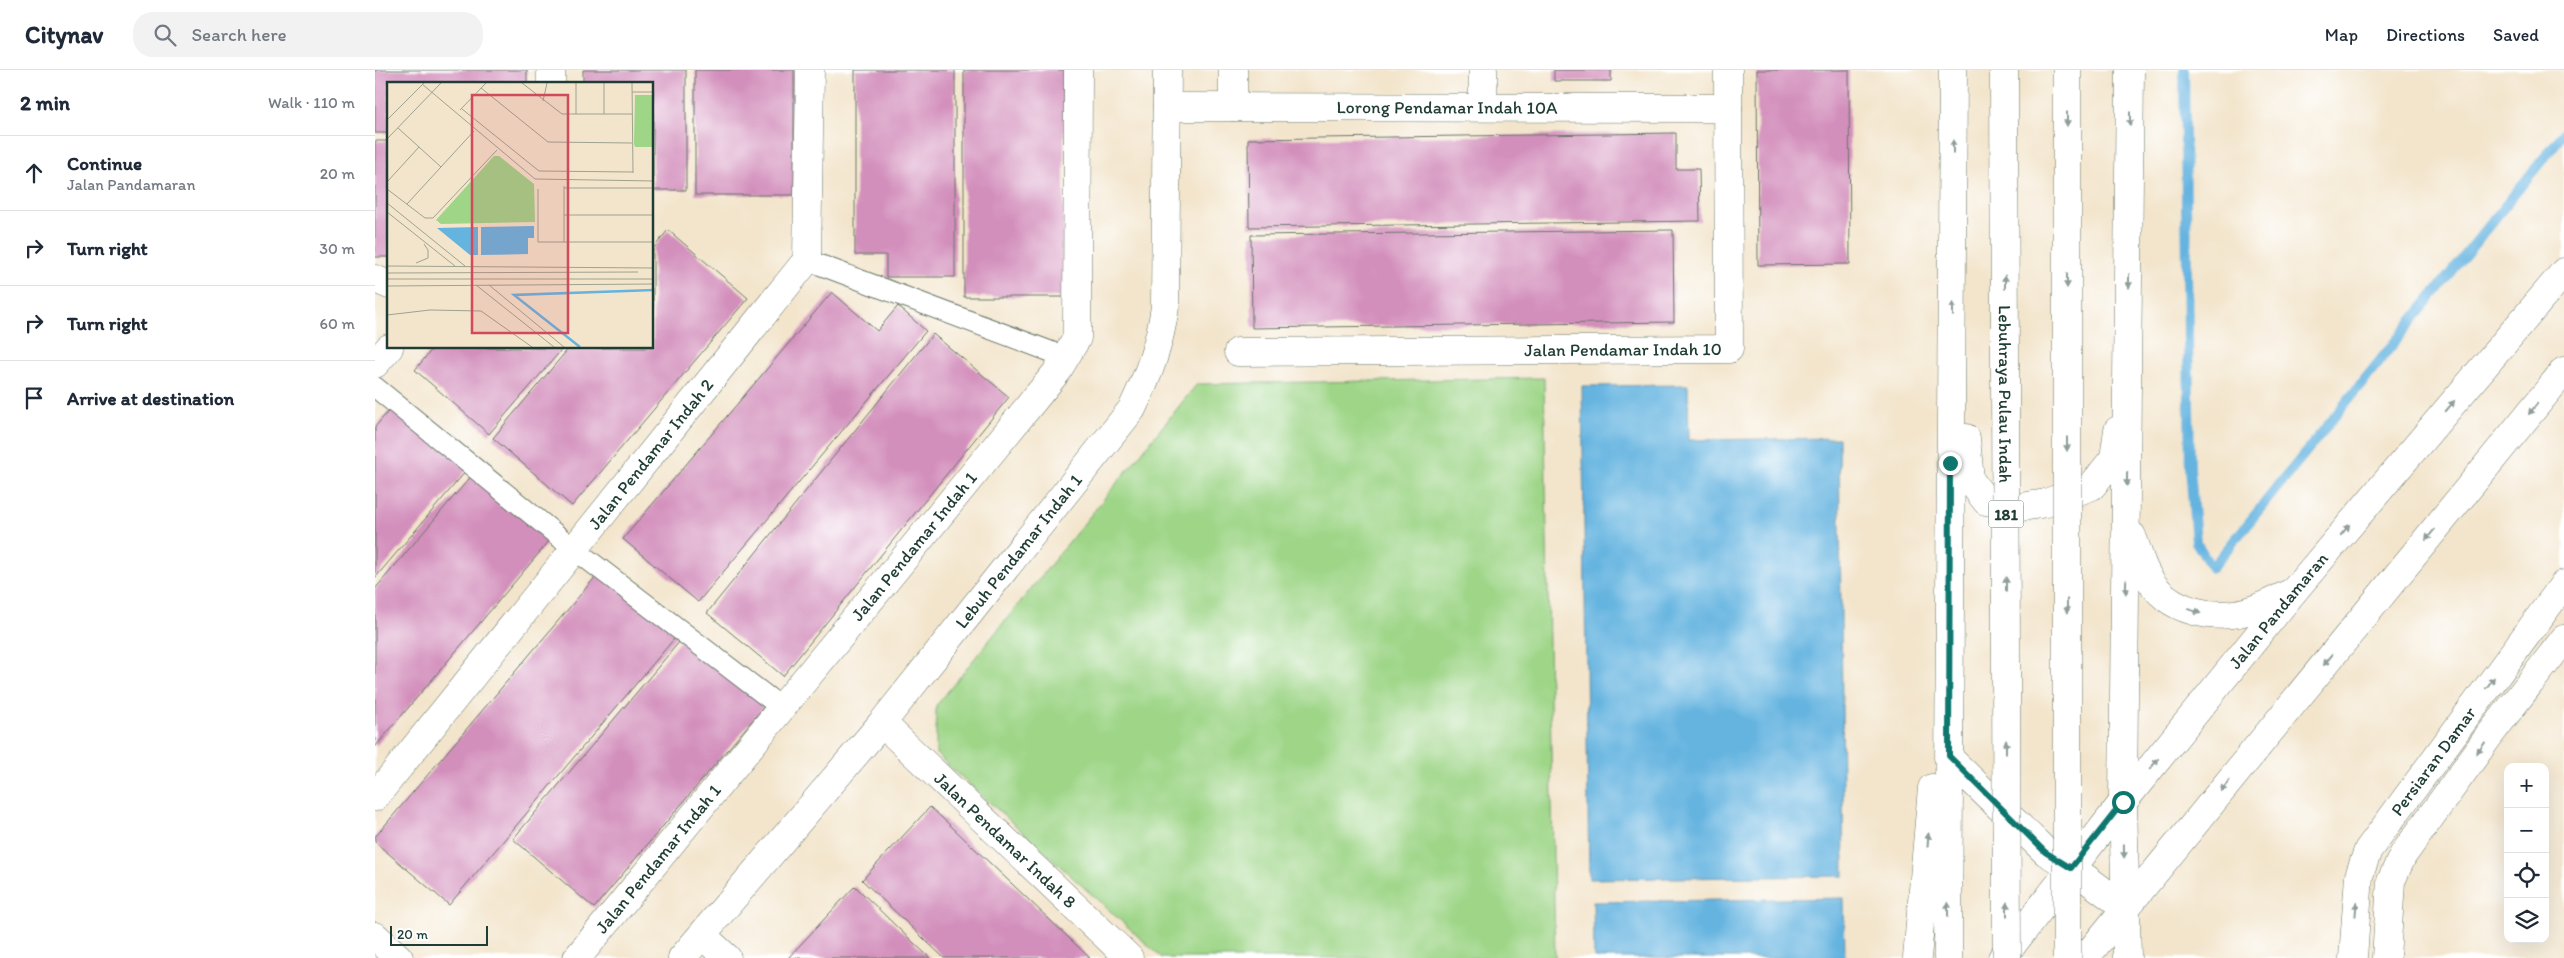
<!DOCTYPE html>
<html lang="en">
<head>
<meta charset="utf-8">
<style>
  body { margin:0; font-family:Itim,sans-serif; background:#f2f2f3; color:#1f2937 }
  .controls { position:absolute; right:15px; bottom:15px; display:grid; overflow:hidden; border-radius:10px; box-shadow:0 5px 20px #0002 }
  .controls button { width:45px; height:45px; display:grid; place-items:center; padding:0; border:0; border-bottom:1px solid #e0e1e3; background:#fff; color:#1f2937; font:25px sans-serif }
  .scale { position:absolute; left:15px; bottom:12px; width:98px; box-sizing:border-box; padding-left:5px; border:2px solid #1f3d34; border-top:0; font-size:14px; line-height:18px; white-space:nowrap; color:#1f3d34; -webkit-text-stroke:4px #fff; paint-order:stroke }
  .stop { position:absolute; width:15px; height:15px; margin:-11px; border:4px solid #0f766e; border-radius:50%; background:#fff }
  .stop.end { background:#0f766e; border-color:#fff; box-shadow:0 1px 5px #0008 }
  .list { margin:0; padding:0; list-style:none }
  h2 { display:flex; justify-content:space-between; align-items:center; height:65px; margin:0; padding:0 20px; font-size:21px }
  h2 small { font-size:16px; font-weight:400; color:#747a83 }
  .list li { display:grid; grid-template-columns:32px 1fr auto; gap:15px; align-items:center; box-sizing:border-box; height:75px; padding:0 20px; border-top:1px solid #e0e1e3 }
  .list b { display:block; font-size:19px; white-space:nowrap }
  .list p { margin:0; font-size:16px; white-space:nowrap; color:#747a83 }
  .list em { font-size:16px; font-style:normal; color:#747a83 }
  .icon { flex:none; width:28px; height:28px; fill:none; stroke:currentColor; stroke-width:2; stroke-linecap:round; stroke-linejoin:round }
  .map { position:relative; flex:none; width:2189px; height:888px; overflow:hidden }
  header { display:flex; align-items:center; gap:30px; box-sizing:border-box; height:70px; padding:0 25px; background:#fff; border-bottom:1px solid #e0e1e3 }
  header strong { font-size:24px }
  nav { display:flex; gap:28px; margin-inline-start:auto; font-size:18px }
  .search { width:350px; height:45px; background:#f2f2f3; display:flex; align-items:center; gap:12px; box-sizing:border-box; padding:0 18px; border-radius:20px; color:#747a83; font-size:19px }
  main { display:flex }
  aside { flex:1; background:#fff }
  .map>svg:first-child { display:block }
  .green { fill:#9ed587; stroke:#5e895e }
  .water { fill:#65b4e0; stroke:#42788a }
  .lines { fill:none; stroke-linecap:round; stroke-linejoin:round }
  .stream { stroke:#65b4e0; stroke-width:10 }
  .building { fill:#d38fbc }
  .service-casing { stroke:#697869; stroke-width:22 }
  .minor-casing { stroke:#697869; stroke-width:29 }
  .tertiary-casing { stroke:#697869; stroke-width:29 }
  .secondary-casing { stroke:#697869; stroke-width:29 }
  .primary-casing { stroke:#697869; stroke-width:29 }
  .service { stroke:#fff; stroke-width:20 }
  .minor { stroke:#fff; stroke-width:28 }
  .tertiary { stroke:#fff; stroke-width:28 }
  .secondary { stroke:#fff; stroke-width:28 }
  .primary { stroke:#fff; stroke-width:28 }
  .primary-bridge-casing { stroke:#697869; stroke-width:29; stroke-linecap:butt }
  .primary-bridge { stroke:#fff; stroke-width:28 }
  .oneway { fill:#8f9e9a }
  .route { stroke:#0f766e; stroke-width:6 }
  .labels { text-anchor:middle; dominant-baseline:central; stroke-width:4; stroke-linejoin:round; paint-order:stroke }
  .shield { fill:#fff; stroke:#627771; stroke-width:1 }
  .shield-label { font-size:16px; font-weight:bold; fill:#1f3d34 }
  .street-label { font-size:18px; fill:#1f3d34; stroke:#fff }
  .inset-river { fill:none; stroke:#65b4e0; stroke-width:2.5 }
  .inset-road { fill:none; stroke:#9ea28f; stroke-width:1 }
  .view { fill:#d1495b; fill-opacity:0.15; stroke:#d1495b; stroke-width:2.5 }
  .inset-edge { fill:none; stroke:#1f3d34; stroke-width:2.5 }
</style>
</head>
<body>
<header>
<strong>Citynav</strong>
<div class="search"><svg class="icon" aria-label="search" viewBox="0 0 24 24"><circle cx="10" cy="10" r="6"/><path d="M15 15l6 6"/></svg>Search here</div>
<nav><a>Map</a><a>Directions</a><a>Saved</a></nav>
</header>
<main>
<aside>
<h2>2 min<small>Walk · 110 m</small></h2>
<ul class="list">
<li><svg class="icon" aria-label="ahead" viewBox="0 0 24 24"><path d="M12 20V5M6 11l6-6 6 6"/></svg><div><b>Continue</b><p>Jalan Pandamaran</p></div><em>20 m</em></li>
<li><svg class="icon" aria-label="right" viewBox="0 0 24 24"><path d="M7 20v-9h11M14 6l5 5-5 5"/></svg><div><b>Turn right</b></div><em>30 m</em></li>
<li><svg class="icon" aria-label="right" viewBox="0 0 24 24"><path d="M7 20v-9h11M14 6l5 5-5 5"/></svg><div><b>Turn right</b></div><em>60 m</em></li>
<li><svg class="icon" aria-label="arrive" viewBox="0 0 24 24"><path d="M6 21V4h12l-3 4 3 4H6"/></svg><div><b>Arrive at destination</b></div></li>
</ul>
</aside>
<div class="map">
<svg width="2189" height="888" viewBox="0 0 2189 888">
  <rect width="100%" height="100%" fill="#fff"/>
  <filter id="ink" filterUnits="userSpaceOnUse"><feTurbulence type="fractalNoise" baseFrequency=".02" numOctaves="2"/><feDisplacementMap in="SourceGraphic" scale="10" xChannelSelector="R" yChannelSelector="G"/><feConvolveMatrix kernelMatrix="1 2 1 2 8 2 1 2 1" color-interpolation-filters="sRGB"/></filter>
  <filter id="wash" filterUnits="userSpaceOnUse"><feTurbulence type="fractalNoise" baseFrequency=".0096" numOctaves="4" result="noise"/><feDisplacementMap in="SourceGraphic" scale="20" xChannelSelector="R" yChannelSelector="G"/><feGaussianBlur stdDeviation="1.12" result="paint"/><feColorMatrix in="noise" values="0 0 0 0 0 0 0 0 0 0 0 0 0 0 0 0 0 1.4 0 .05"/><feComposite in="paint" operator="in"/></filter>
  <g filter="url(#wash)">
    <rect width="100%" height="100%" fill="#f3e5cc"/>
    <path class="green" d="M1169 308 1180 888H787L561 684V636L822 314Z"/>
    <path class="water" d="M1313 315 1314 370 1464 368 1469 806 1214 809 1207 316Z
      M1469 828 1470 888H1219L1218 832Z"/>
    <g class="lines">
      <path class="stream" d="M1809 0 1815 398 1821 472 1837 498 2189 63"/>
    </g>
    <g id="blocks">
      <path class="building" d="M0 0H152V14H14V63H0Z
        M208 0H311V120H278V14H208Z
        M320 0H419V125H320Z
        M480 0H580V207H511V185H480Z
        M589 0H689V227H589Z
        M1179 0H1236V11H1179Z
        M1382 0H1474L1475 194 1383 195Z
        M1301 63V99H1324L1325 151 874 157 873 69Z
        M0 71H14V187H0Z
        M293 160 373 228 197 436 118 368 194 278H278V179Z
        M1298 160 1299 252 877 258 876 165Z
        M457 222 502 261 523 236 551 261 323 532 248 469Z
        M558 264 634 327 408 606 332 543Z
        M58 278H188L114 364 40 300Z
        M22 331 97 394 0 508V357Z
        M104 397 181 463 0 677V519Z
        M228 498 304 563 74 835 0 772V767Z
        M310 565 391 634 219 838 138 769Z
        M555 737 577 757 715 888H569L509 831 487 810Z
        M480 816 523 858 555 888H413Z"/>
    </g>
  </g>
  <g filter="url(#ink)">
    <use href="#blocks" fill-opacity="0" stroke="#697869" stroke-width="1"/>
    <g class="lines">
      <defs>
        <path id="service" d="M432 190 690 287
          M0 317 199 479 407 638"/>
        <g id="minor">
          <path d="M176 0V14"/>
          <path d="M858 0V37"/>
          <path id="s1" d="M792 37 1353 38"/>
          <path d="M1108 37V0"/>
          <path d="M0 209 14 215"/>
          <path id="s2" d="M863 282 1354 279 1353 0"/>
          <path d="M0 294 14 278"/>
          <path id="s3" d="M507 653 754 888"/>
          <path id="s4" d="M0 727 432 190 435 0"/>
          <path d="M327 865 352 888"/>
          <path d="M0 866 24 888"/>
          <path id="s5" d="M202 888 681 303 702 268 703 0"/>
          <path id="s6" d="M307 888 507 653 757 339C774 304 784 277 790 237L792 0"/>
        </g>
        <g id="tertiary">
          <path id="s7" d="M1978 888 1984 806 1993 780 2189 514"/>
          <path d="M2011 888 2016 811 2028 785 2114 666 2189 569"/>
        </g>
        <g id="secondary">
          <path id="s8" d="M1627 888 1748 732 1918 522 2189 202"/>
          <path d="M1710 888 2189 301"/>
        </g>
        <path id="primary" d="M1591 368 1595 410 1611 431 1647 437 1671 433 1717 416 1739 388 1743 360
          M1757 466C1762 478 1765 492 1771 503 1791 543 1842 553 1882 538 1894 534 1906 527 1918 522
          M1573 687 1671 782 1697 798 1751 838
          M1542 888 1557 718
          M1573 888 1578 0
          M1752 888 1748 732 1755 0"/>
      </defs>
      <use href="#service" class="service-casing"/>
      <use href="#minor" class="minor-casing"/>
      <use href="#tertiary" class="tertiary-casing"/>
      <use href="#secondary" class="secondary-casing"/>
      <use href="#primary" class="primary-casing"/>
      <use href="#service" class="service"/>
      <use href="#minor" class="minor"/>
      <use href="#tertiary" class="tertiary"/>
      <use href="#secondary" class="secondary"/>
      <use href="#primary" class="primary"/>
      <defs>
        <g id="primary-bridge">
          <path id="s9" d="M1629 0 1632 888"/>
          <path d="M1692 888V0"/>
        </g>
      </defs>
      <use href="#primary-bridge" class="primary-bridge-casing"/>
      <use href="#primary-bridge" class="primary-bridge"/>
    </g>
    <defs><path id="oneway-solid" d="M-6-.8H1V-3.2L6.5 0L1 3.2V.8H-6Z" transform="scale(1.25)"/></defs>
    <g class="oneway">
      <use href="#oneway-solid" transform="translate(1692 49) rotate(90)"/>
      <use href="#oneway-solid" transform="translate(1755 49) rotate(90)"/>
      <use href="#oneway-solid" transform="translate(1578 77) rotate(-90)"/>
      <use href="#oneway-solid" transform="translate(1692 211) rotate(90)"/>
      <use href="#oneway-solid" transform="translate(1754 211) rotate(90)"/>
      <use href="#oneway-solid" transform="translate(1630 212) rotate(-90)"/>
      <use href="#oneway-solid" transform="translate(1578 239) rotate(-90)"/>
      <use href="#oneway-solid" transform="translate(2075 336) rotate(-50)"/>
      <use href="#oneway-solid" transform="translate(2158 339) rotate(129)"/>
      <use href="#oneway-solid" transform="translate(1692 374) rotate(90)"/>
      <use href="#oneway-solid" transform="translate(1752 409) rotate(91)"/>
      <use href="#oneway-solid" transform="translate(1970 460) rotate(-50)"/>
      <use href="#oneway-solid" transform="translate(2055 465) rotate(129)"/>
      <use href="#oneway-solid" transform="translate(1631 514) rotate(-90)"/>
      <use href="#oneway-solid" transform="translate(1751 517) rotate(91)"/>
      <use href="#oneway-solid" transform="translate(1692 536) rotate(90)"/>
      <use href="#oneway-solid" transform="translate(1819 541) rotate(19)"/>
      <use href="#oneway-solid" transform="translate(1953 590) rotate(129)"/>
      <use href="#oneway-solid" transform="translate(2115 613) rotate(-53)"/>
      <use href="#oneway-solid" transform="translate(1631 677) rotate(-90)"/>
      <use href="#oneway-solid" transform="translate(2106 678) rotate(126)"/>
      <use href="#oneway-solid" transform="translate(1779 694) rotate(-51)"/>
      <use href="#oneway-solid" transform="translate(1850 716) rotate(129)"/>
      <use href="#oneway-solid" transform="translate(1553 770) rotate(-86)"/>
      <use href="#oneway-solid" transform="translate(1749 781) rotate(89)"/>
      <use href="#oneway-solid" transform="translate(1573 839) rotate(-90)"/>
      <use href="#oneway-solid" transform="translate(1632 839) rotate(-90)"/>
      <use href="#oneway-solid" transform="translate(1981 839) rotate(-85)"/>
    </g>
  </g>
  <g class="lines" filter="url(#ink)">
    <path class="route" d="M1575 393 1574 686 1670 782 1696 798 1748 732"/>
  </g>
  <g class="labels">
    <rect class="shield" x="1613.5" y="430.5" width="35" height="27" rx="4"/>
    <g class="shield-label">
      <text x="1631" y="444">181</text>
    </g>
    <g class="street-label">
      <text stroke="none"><textPath href="#s1" startOffset="280">Lorong Pendamar Indah 10A</textPath></text>
      <text stroke="none"><textPath href="#s2" startOffset="385">Jalan Pendamar Indah 10</textPath></text>
      <text stroke="none"><textPath href="#s9" startOffset="324">Lebuhraya Pulau Indah</textPath></text>
      <text stroke="none"><textPath href="#s4" startOffset="440">Jalan Pendamar Indah 2</textPath></text>
      <text stroke="none"><textPath href="#s5" startOffset="532">Jalan Pendamar Indah 1</textPath></text>
      <text stroke="none"><textPath href="#s6" startOffset="528">Lebuh Pendamar Indah 1</textPath></text>
      <text stroke="none"><textPath href="#s8" startOffset="444">Jalan Pandamaran</textPath></text>
      <text stroke="none"><textPath href="#s7" startOffset="220">Persiaran Damar</textPath></text>
      <text stroke="none"><textPath href="#s3" startOffset="170">Jalan Pendamar Indah 8</textPath></text>
      <text stroke="none"><textPath href="#s5" startOffset="128">Jalan Pendamar Indah 1</textPath></text>
    </g>
  </g>
  <g transform="translate(12 12)">
    <rect width="266" height="266" fill="#f3e5cc"/>
    <path d="M248 13H266V65H248L247 62ZM107 74H112L147 102 148 140 54 142 49 138Z" fill="#9ed587"/>
    <path d="M147 144V156H141V172L94 173V145ZM91 145V173H83L50 146Z" fill="#65b4e0"/>
    <path class="inset-river" d="M193 265 127 213 267 208"/>
    <path class="inset-road" d="M135 1 175 32H245M189 1V32M217 1V32M245 1 246 91M35 2 148 97 267 99M94 6 161 60 245 61M245 10H267M156 19 160 1M75 27 152 89 246 90M73 28 99 1M0 38 37 1M11 46 54 85M0 57 54 1M0 100 32 65M177 106H267M0 107 38 136H46L110 68M151 107V160H267M0 121 78 184M20 122 87 49M0 130 68 184M177 133H267M177 160V104M29 181 41 176V168L37 162M0 184 267 186M0 191 251 190M0 197H267M89 203 167 265M102 203 177 265M0 204 267 202M0 233 43 228 94 229 145 265"/>
    <path class="view" d="M85 13H181V251H85Z"/>
    <rect width="266" height="266" class="inset-edge"/>
  </g>
</svg>
<div class="controls">
<button>+</button>
<button>−</button>
<button><svg class="icon" aria-label="locate" viewBox="0 0 24 24"><circle cx="12" cy="12" r="6"/><path d="M12 2v4M12 18v4M2 12h4M18 12h4"/></svg></button>
<button><svg class="icon" aria-label="layers" viewBox="0 0 24 24"><path d="M12 4l9 5-9 5-9-5zM3 14l9 5 9-5"/></svg></button>
</div>
<div class="scale">20 m</div>
<div class="stop" style="left:1748px;top:732px"></div>
<div class="stop end" style="left:1575px;top:393px"></div>
</div>
</main>
</body>
</html>
